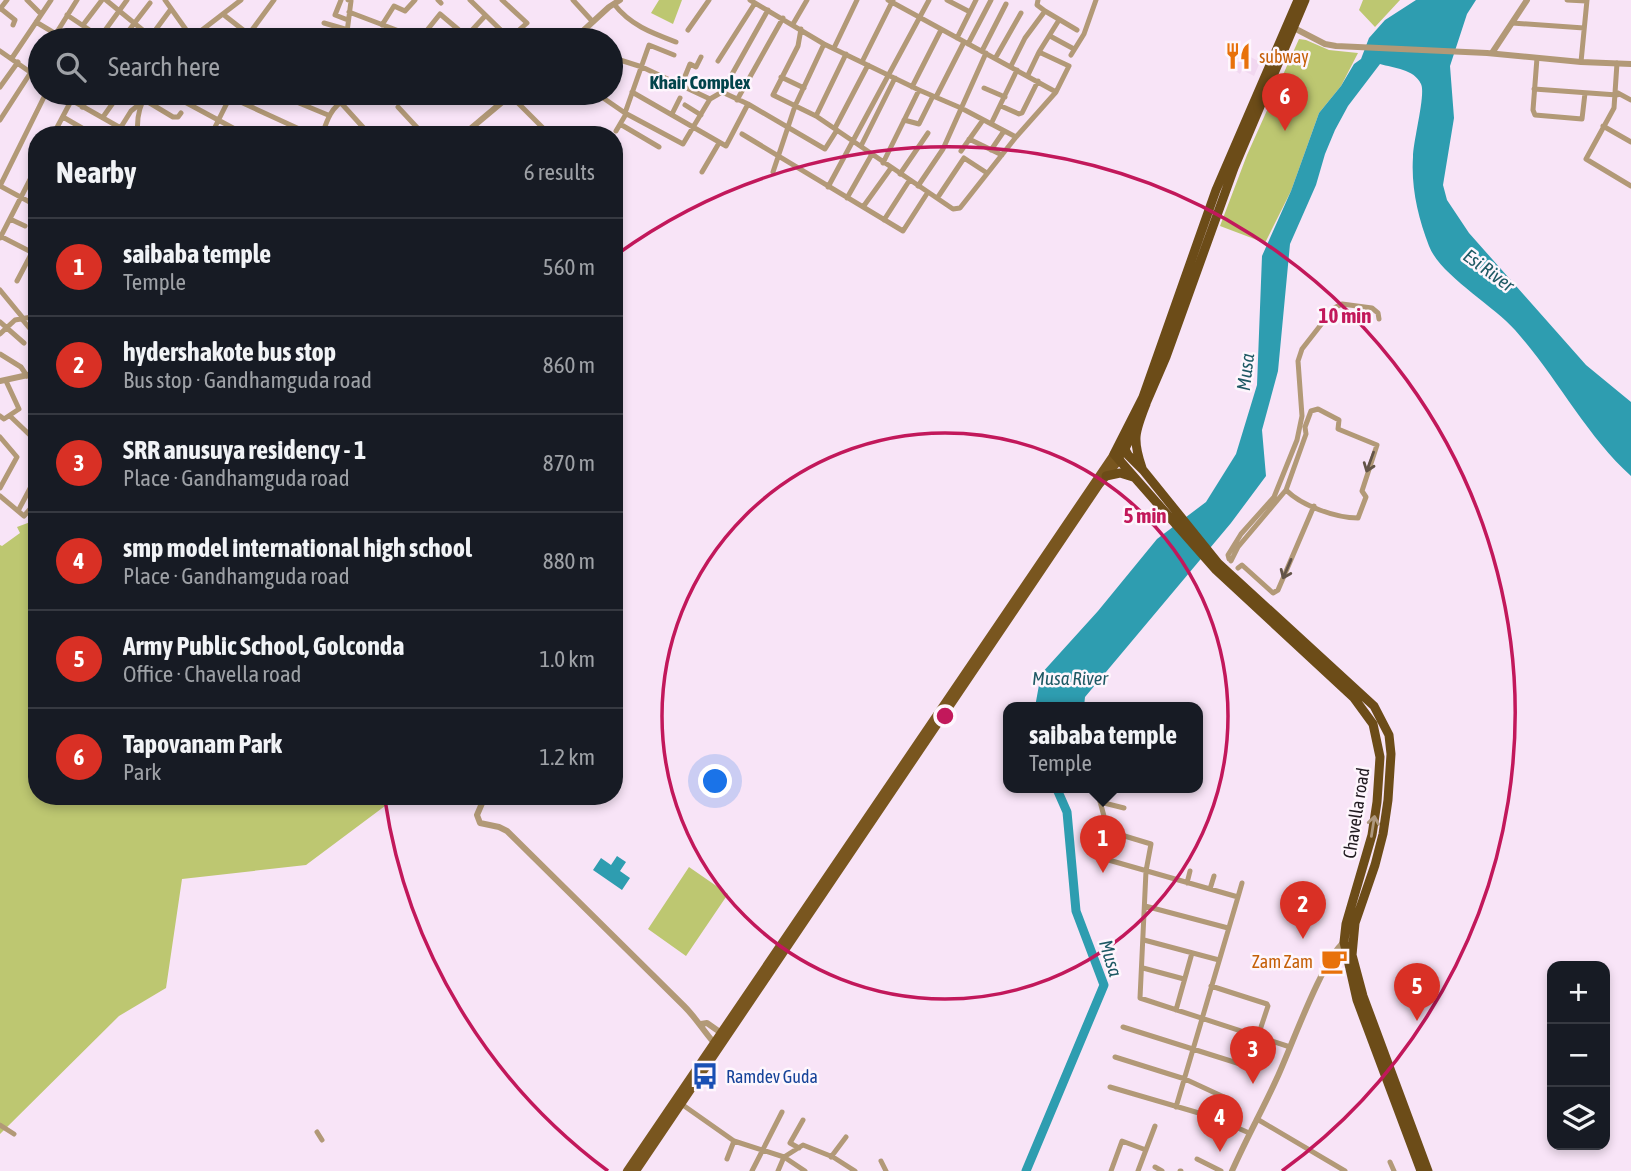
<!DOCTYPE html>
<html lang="en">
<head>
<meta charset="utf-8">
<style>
  body { margin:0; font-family:"Asap Condensed",sans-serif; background:#20242c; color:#f1f3f6 }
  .controls { position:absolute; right:21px; bottom:21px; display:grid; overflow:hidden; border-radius:14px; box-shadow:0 4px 10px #0003 }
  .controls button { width:63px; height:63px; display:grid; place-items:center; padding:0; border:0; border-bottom:2px solid #363941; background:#171b24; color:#f1f3f6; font:35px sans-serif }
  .you { position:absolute; left:716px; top:782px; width:24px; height:24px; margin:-18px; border:5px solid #fff; border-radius:50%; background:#1a73e8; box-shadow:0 0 0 10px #1a73e833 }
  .badge { display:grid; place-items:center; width:46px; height:46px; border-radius:50%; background:#d93025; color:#fff; font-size:23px; font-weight:700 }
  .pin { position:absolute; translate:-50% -58px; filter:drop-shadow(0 2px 4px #0008) }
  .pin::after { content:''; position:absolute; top:37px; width:24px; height:21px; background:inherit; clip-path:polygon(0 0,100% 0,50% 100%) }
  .popup { position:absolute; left:1003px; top:702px; width:200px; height:91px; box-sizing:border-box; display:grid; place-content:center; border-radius:14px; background:#171b24; filter:drop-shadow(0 2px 5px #0005); font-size:23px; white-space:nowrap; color:#9ea1a6 }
  .popup b { font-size:26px; color:#f1f3f6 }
  .popup::after { content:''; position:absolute; left:50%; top:100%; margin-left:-14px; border:14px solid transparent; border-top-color:#171b24 }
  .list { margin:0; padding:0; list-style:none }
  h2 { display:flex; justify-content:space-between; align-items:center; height:91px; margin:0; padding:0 28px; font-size:30px }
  h2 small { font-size:23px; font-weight:400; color:#9ea1a6 }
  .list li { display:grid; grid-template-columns:46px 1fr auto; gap:21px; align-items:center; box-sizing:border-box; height:98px; padding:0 28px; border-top:2px solid #363941 }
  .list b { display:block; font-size:26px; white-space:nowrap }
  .list p { margin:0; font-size:23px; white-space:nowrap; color:#9ea1a6 }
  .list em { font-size:23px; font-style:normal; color:#9ea1a6 }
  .icon { flex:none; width:38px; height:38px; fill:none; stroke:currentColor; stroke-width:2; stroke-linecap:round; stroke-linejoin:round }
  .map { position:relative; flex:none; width:1631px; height:1171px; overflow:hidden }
  .search { position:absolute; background:#171b24; box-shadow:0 4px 10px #0003; left:28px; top:28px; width:595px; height:77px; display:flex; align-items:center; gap:18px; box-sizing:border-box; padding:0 24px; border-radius:38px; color:#9ea1a6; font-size:26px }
  .panel { position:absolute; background:#171b24; box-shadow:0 4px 10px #0003; left:28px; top:126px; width:595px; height:679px; border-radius:28px }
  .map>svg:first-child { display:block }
  .built { fill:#f1d7f0 }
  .green { fill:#bdc771 }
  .water { fill:#2e9db0 }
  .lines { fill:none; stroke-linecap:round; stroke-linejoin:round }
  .river { stroke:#2e9db0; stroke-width:9 }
  .minor { stroke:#b29977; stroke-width:5 }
  .tertiary { stroke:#b29977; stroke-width:6 }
  .primary { stroke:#79561f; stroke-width:8 }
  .trunk { stroke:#6c4c18; stroke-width:9 }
  .oneway { stroke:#635448 }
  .oneway2 { stroke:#ae987f }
  .ring { fill:none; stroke:#c2185b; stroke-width:3.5 }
  .labels { text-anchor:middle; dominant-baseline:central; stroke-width:5; stroke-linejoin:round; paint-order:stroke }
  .food-label { font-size:18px; fill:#c56008; stroke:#fef6fd; text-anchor:start }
  .street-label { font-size:18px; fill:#221b22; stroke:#fef6fd }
  .transit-label { font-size:18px; fill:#164399; stroke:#fef6fd; text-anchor:start }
  .neighbourhood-label { font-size:19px; font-weight:bold; fill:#02444c; stroke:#fef6fd }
  .water-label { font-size:19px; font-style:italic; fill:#1e5964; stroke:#fef6fd }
  .centre { fill:#c2185b; stroke:#fef6fd; stroke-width:3.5 }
  .ring-label { font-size:21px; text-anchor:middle; font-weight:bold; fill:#c2185b; stroke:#fef6fd; stroke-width:5; stroke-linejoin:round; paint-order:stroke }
</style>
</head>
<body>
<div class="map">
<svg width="1631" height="1171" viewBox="0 0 1631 1171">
  <rect width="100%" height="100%" fill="#f8e4f7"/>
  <path class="built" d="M1243 53 1260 62 1254 76 1242 70 1240 74 1234 70Z"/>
  <path class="green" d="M659 0H682L673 24 651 13Z
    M1363 0H1400L1375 27 1359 10Z
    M1299 39 1306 40 1329 50 1358 53 1341 86 1319 113 1291 191 1265 243 1220 226 1247 155Z
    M37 504V796H394L393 800 306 865 182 879 166 988 119 1016 0 1134V545L2 546 20 533 17 527 33 521Z
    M689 867 728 894 686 956 648 929Z"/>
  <path class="water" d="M1416 0H1476L1467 14 1450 66 1454 118 1443 185 1447 200 1469 233 1586 365 1631 402V476C1585 434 1557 377 1515 330 1493 305 1440 275 1429 246 1418 217 1411 188 1413 157 1413 141 1426 94 1421 84 1414 69 1394 68 1380 64L1348 106 1335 130 1325 154 1316 185 1290 244 1278 371 1262 430 1266 476 1231 523 1085 697 1084 707H1035L1041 674 1098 611 1157 539 1206 502 1236 454 1257 385 1262 256 1291 191 1319 113 1341 86 1354 64 1361 59 1369 38 1385 20Z
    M617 856 626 862 620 871 630 878 622 890 593 870 601 858 611 865Z"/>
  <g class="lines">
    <path class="river" d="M1026 1171 1104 985 1076 911 1067 812 1056 787"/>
    <path class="minor" d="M27 0 41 14
      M106 0 150 36
      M165 0 192 38
      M341 0 335 15 348 20
      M438 0 441 3
      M470 0 511 40
      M502 0 527 23 509 39
      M573 0 593 22
      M750 0 824 44 919 90 961 108 1016 137
      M888 0 1056 92
      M947 0 970 12
      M1567 0 1586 1
      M614 4C630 25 652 33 676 42
      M0 8 15 20 13 25
      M0 9 7 0
      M1045 11 1077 30
      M349 12 420 39 440 14 466 36
      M67 15 100 37
      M224 15 256 40
      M36 22 66 40
      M324 23 369 36V40
      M1512 23 1584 28
      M793 24 807 0
      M83 25 102 0
      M382 25 394 6 405 11 415 0
      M801 29 798 46 773 95 816 116 953 209 960 208 1016 137 1056 92 1069 66 1039 52 1028 75
      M688 30 709 0
      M249 34 274 0
      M1050 36 1074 49
      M123 38 150 3
      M957 38 976 0
      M52 40 77 0
      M98 40 127 0
      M148 40 171 9
      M189 40 241 0
      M346 40 351 1 348 0
      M463 40 485 16
      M968 44 991 0
      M834 48 857 0
      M0 51 40 79
      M982 51 1006 4
      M1039 52 1059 20
      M1071 55 1084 34 1096 0
      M996 57 1021 13
      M12 58 51 0
      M1537 58 1533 110 1535 115 1582 119 1585 93
      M718 61 755 3
      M862 62 893 0
      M1581 62 1587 0
      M1617 63 1614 108 1586 159 1631 186
      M1011 66 1025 38 1045 11 1037 5 1038 0
      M781 77 804 88
      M611 78 620 60 642 67 710 99
      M681 86 690 64 696 67 701 57
      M0 87 18 62
      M912 87 941 30
      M984 88 1005 97
      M1534 89 1617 95
      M632 92 726 146 748 104
      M722 92 748 104 825 149 837 130
      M1616 92 1631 100
      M59 93 133 135
      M221 93 308 133
      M275 93 328 115
      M332 93 370 135
      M434 93 449 100
      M596 93 625 113 683 144 710 99 722 92 768 10
      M510 95 546 131
      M936 97 964 42
      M143 99 173 117H178L181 113
      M737 100 783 18
      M183 101 246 135
      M685 105 701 115
      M1001 106 1019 114 1022 113 1038 81
      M82 107 92 93
      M398 107 424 135
      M625 113 649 45 674 55
      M672 114 680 98
      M816 116 846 54
      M63 117 82 128
      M103 117 120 93
      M0 120 31 72
      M904 120 919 124 933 96
      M620 124 659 147
      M991 124 1017 70
      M1603 126 1631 142
      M835 128 868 65
      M616 131 626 114
      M193 133 196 135
      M742 134 903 231 928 192
      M53 135 71 101
      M116 135 131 111 141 103
      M138 135C136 119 139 106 147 93
      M211 135 232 93
      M322 135C327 120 331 107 346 99L348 93
      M969 139 1002 155
      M861 146 895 78
      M991 150 1004 131
      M961 151 983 120
      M883 163 919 90
      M702 172 719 143
      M773 172 795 106 824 44
      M900 174 928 133
      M918 186 943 149 986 53
      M828 187 929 0
      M938 197 964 158 987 173
      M847 198 872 154
      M37 206 0 186 46 93
      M863 207 891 168
      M10 219 25 226
      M884 220 909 181
      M0 236 37 255
      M0 238 37 166
      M17 281 37 243
      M0 290 23 318
      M35 295 37 290
      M21 318 37 337
      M0 322 24 343
      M0 334 15 320 37 316
      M0 354 21 367 27 376
      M0 416 4 419 19 409 6 381
      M10 416 34 439
      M0 437 17 457 0 488
      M0 496 24 516 37 501
      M18 511 34 481
      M1229 559 1228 555 1241 534 1274 497 1297 440 1302 416 1298 361 1302 349 1334 308 1342 304 1372 308 1378 313 1379 319
      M1231 561 1238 547 1286 490C1302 506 1336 518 1358 518L1366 497 1362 491 1377 445 1338 429 1339 420 1318 409 1311 411 1305 427 1306 434 1286 490
      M1238 568 1242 565 1273 593 1278 590 1314 506
      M1098 794 1108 831 1098 857 1238 897 1176 1107
      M1100 802 1124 808
      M1108 831 1151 844 1146 871 1140 998 1290 1047
      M1187 883 1190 871
      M1210 889 1214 876
      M1238 897 1242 883
      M1145 906 1228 928
      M1144 940 1219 960
      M1143 968 1184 979
      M1211 986 1267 1004 1268 1006 1258 1036
      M1176 1010 1192 953
      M1123 1027 1253 1068
      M1115 1057 1185 1079 1226 1098
      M1110 1087 1216 1118 1249 1133
      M680 1103 734 1141 784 1157 805 1171
      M1257 1119 1345 1171
      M0 1125 14 1134
      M317 1132 322 1140
      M799 1148 790 1143 803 1120
      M831 1157 846 1137
      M727 1159 734 1141
      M1197 1159 1221 1171
      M881 1161 886 1171
      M1390 1162 1394 1171
      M1155 1167 1162 1171
      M752 1171 782 1112
      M778 1171 784 1157 803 1145 833 1157 855 1171
      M1111 1171 1122 1141 1146 1150
      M1138 1171 1155 1126
      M1180 1171H1181"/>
    <path class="tertiary" d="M1294 28 1325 44 1336 46 1487 53 1581 62 1631 64
      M573 40 609 7 620 0
      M1492 53 1527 0
      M463 135 513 93
      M0 381 37 373
      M481 796 483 801 477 815 480 823 499 827 507 831 684 1006C697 1019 704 1032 716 1045
      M701 1024 707 1023 724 1035
      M1232 1171C1246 1139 1263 1109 1277 1078 1291 1048 1322 960 1344 942"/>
    <path class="primary" d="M627 1171 1114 454
      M636 1171 1099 485 1120 459"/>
    <path class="trunk" d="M1298 0 1216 190 1143 397 1114 454 1216 570 1354 698 1373 724 1380 757 1377 802 1372 835 1346 924 1344 942 1357 1000 1421 1171
      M1144 408 1166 357 1234 168 1305 0
      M1121 442 1128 455 1143 470 1218 563 1374 706 1389 735 1391 754 1388 800 1383 834 1375 865 1355 923 1352 955 1363 996 1428 1171
      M1123 453 1138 421
      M1142 468C1132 439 1135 432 1146 404
      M1106 476 1120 473 1133 477"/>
  </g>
  <defs><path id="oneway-shaft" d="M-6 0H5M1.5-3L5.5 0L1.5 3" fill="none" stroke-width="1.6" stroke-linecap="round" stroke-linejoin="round" transform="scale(1.75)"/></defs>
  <g class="oneway">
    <use href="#oneway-shaft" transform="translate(1370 462) rotate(110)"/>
    <use href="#oneway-shaft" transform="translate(1287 569) rotate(113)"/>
  </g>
  <use class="oneway2" href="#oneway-shaft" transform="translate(1373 826) rotate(-81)"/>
  <g class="ring">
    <circle cx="945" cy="716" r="283"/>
    <path d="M608 1171A566 566 0 0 1 385 800M616 255A566 566 0 0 1 1282 1171"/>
  </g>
  <defs>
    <symbol id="restaurant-bare" viewBox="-9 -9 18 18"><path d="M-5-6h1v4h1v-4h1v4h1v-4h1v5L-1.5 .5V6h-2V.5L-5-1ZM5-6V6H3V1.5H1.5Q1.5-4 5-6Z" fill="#e8710a" stroke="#fef6fd" stroke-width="2.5" paint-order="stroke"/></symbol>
    <symbol id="cafe-bare" viewBox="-9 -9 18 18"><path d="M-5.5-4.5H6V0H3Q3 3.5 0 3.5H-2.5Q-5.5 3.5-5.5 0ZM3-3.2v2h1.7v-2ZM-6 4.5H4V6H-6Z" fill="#e8710a" stroke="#fef6fd" stroke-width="2.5" paint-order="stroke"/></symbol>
    <symbol id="bus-bare" viewBox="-9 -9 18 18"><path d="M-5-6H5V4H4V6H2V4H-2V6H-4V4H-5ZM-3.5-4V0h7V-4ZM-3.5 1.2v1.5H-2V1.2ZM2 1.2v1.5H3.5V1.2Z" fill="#1a4fb4" stroke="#fef6fd" stroke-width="2.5" paint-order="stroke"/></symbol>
  </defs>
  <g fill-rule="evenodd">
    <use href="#restaurant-bare" x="1219" y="37" width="38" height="38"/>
    <use href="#cafe-bare" x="1315" y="942" width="38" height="38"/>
    <use href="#bus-bare" x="686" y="1057" width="38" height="38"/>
  </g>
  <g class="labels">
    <g class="food-label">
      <text x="1259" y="56">subway</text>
      <text x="1313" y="961" text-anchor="end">Zam Zam</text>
    </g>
    <g class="street-label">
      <text transform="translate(1356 813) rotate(-81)">Chavella road</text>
    </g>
    <g class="transit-label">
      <text x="726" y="1076">Ramdev Guda</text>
    </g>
    <g class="neighbourhood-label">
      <text x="700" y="82">Khair Complex</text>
    </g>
    <g class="water-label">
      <text transform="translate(1489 270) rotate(36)">Esi River</text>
      <text transform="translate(1245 372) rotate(-83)">Musa</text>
      <text x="1070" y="678">Musa River</text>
      <text transform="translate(1111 958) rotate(73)">Musa</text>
    </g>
  </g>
  <circle cx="945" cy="716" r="10" class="centre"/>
  <g class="ring-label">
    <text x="1345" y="323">10 min</text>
    <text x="1145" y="523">5 min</text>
  </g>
</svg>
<div class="controls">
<button>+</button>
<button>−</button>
<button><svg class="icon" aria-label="layers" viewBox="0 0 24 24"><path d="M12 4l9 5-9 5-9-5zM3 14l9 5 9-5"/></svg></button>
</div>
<div class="you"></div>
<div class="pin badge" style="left:1103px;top:873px">1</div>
<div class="popup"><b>saibaba temple</b>Temple</div>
<div class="pin badge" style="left:1303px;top:939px">2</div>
<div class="pin badge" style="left:1253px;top:1084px">3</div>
<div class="pin badge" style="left:1220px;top:1152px">4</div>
<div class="pin badge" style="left:1417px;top:1021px">5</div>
<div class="pin badge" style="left:1285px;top:131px">6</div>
<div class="search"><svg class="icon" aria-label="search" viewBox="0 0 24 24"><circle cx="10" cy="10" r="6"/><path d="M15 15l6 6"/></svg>Search here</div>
<section class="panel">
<h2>Nearby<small>6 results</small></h2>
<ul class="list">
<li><span class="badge">1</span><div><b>saibaba temple</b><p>Temple</p></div><em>560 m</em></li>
<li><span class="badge">2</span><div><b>hydershakote bus stop</b><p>Bus stop · Gandhamguda road</p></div><em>860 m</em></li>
<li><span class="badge">3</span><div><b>SRR anusuya residency - 1</b><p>Place · Gandhamguda road</p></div><em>870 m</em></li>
<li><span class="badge">4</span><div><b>smp model international high school</b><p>Place · Gandhamguda road</p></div><em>880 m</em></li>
<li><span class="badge">5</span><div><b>Army Public School, Golconda</b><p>Office · Chavella road</p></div><em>1.0 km</em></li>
<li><span class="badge">6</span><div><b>Tapovanam Park</b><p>Park</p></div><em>1.2 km</em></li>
</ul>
</section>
</div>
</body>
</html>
